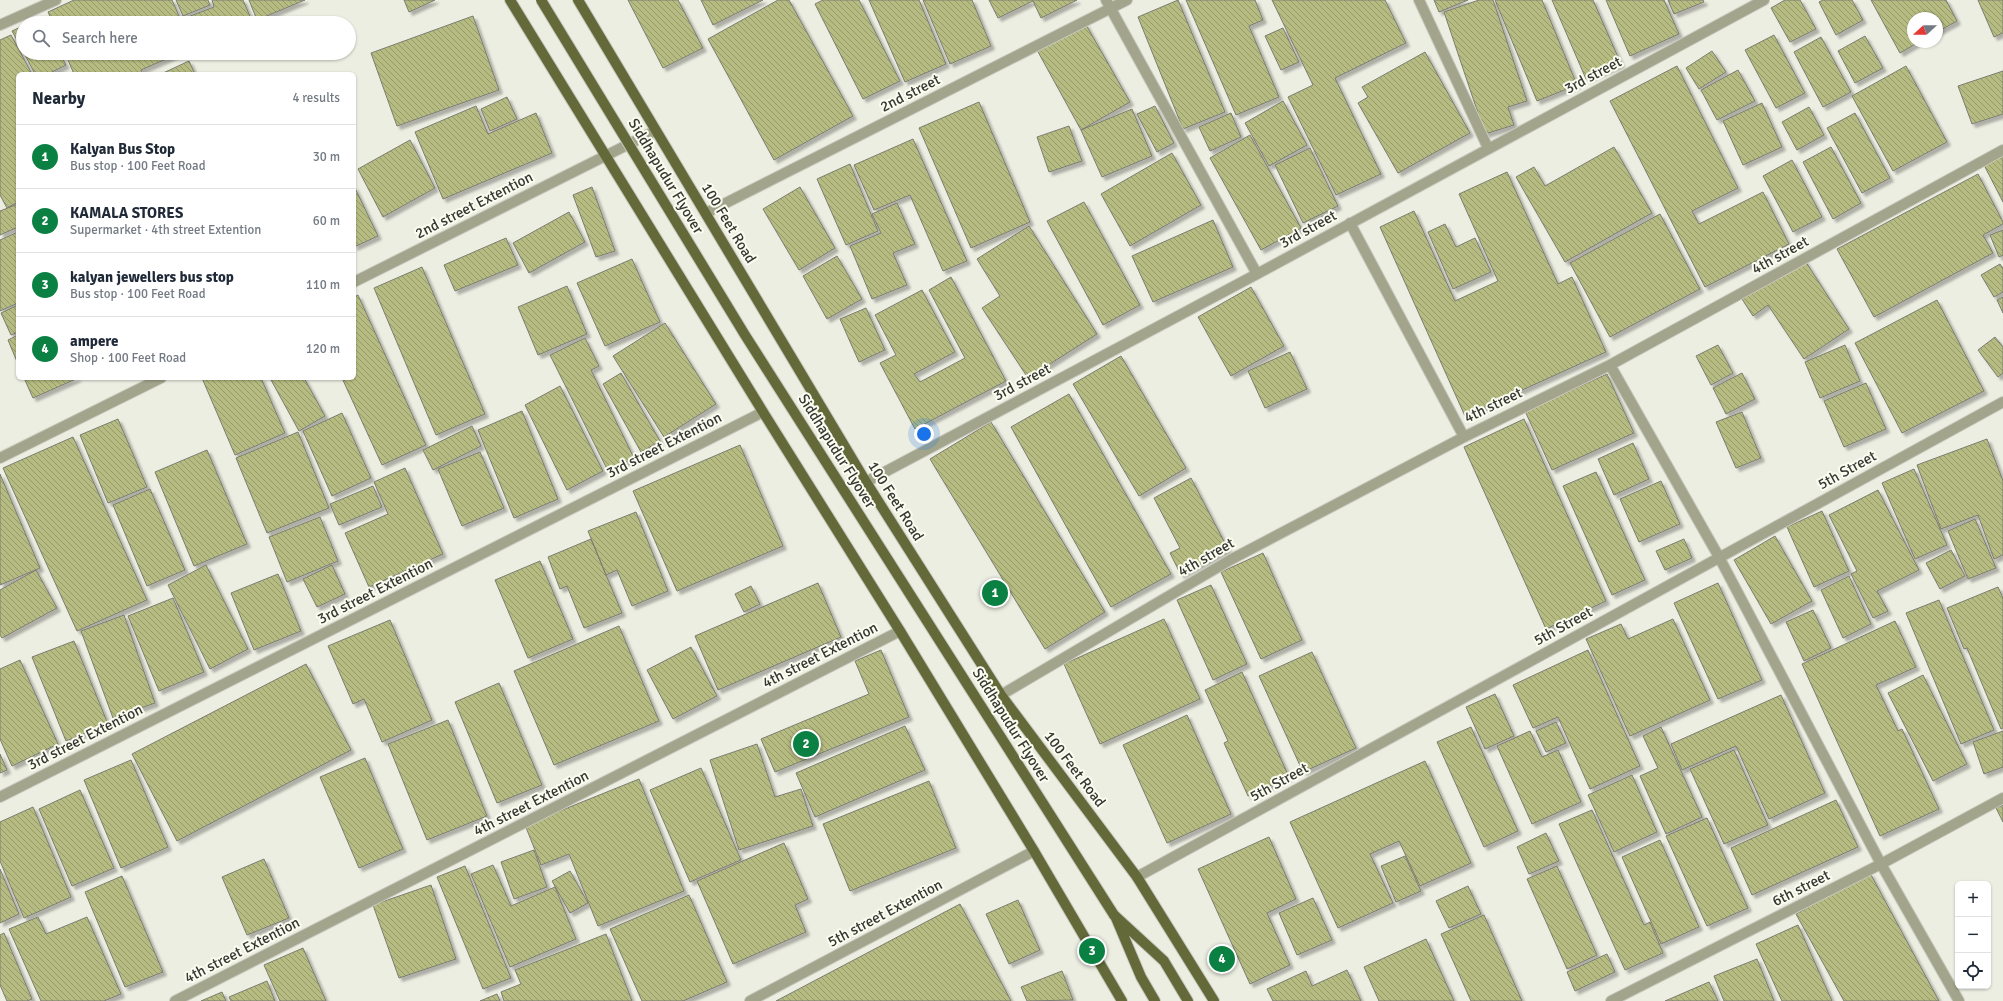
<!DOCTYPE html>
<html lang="en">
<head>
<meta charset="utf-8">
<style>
  body { margin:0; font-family:Signika,sans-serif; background:#f6f6f7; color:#1f2937 }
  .controls { position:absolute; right:12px; bottom:12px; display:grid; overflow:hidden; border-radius:6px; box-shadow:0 1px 3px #0004 }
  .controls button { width:36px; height:36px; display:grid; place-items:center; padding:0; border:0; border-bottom:1px solid #e0e1e3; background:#fff; color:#1f2937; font:20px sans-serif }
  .compass { position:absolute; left:1907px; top:12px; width:36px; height:36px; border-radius:50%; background:#fff; box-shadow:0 1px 3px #0004; rotate:249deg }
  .you { position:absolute; left:924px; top:434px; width:14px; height:14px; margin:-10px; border:3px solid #fff; border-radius:50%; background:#1a73e8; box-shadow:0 0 0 6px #1a73e833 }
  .badge { display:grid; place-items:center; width:26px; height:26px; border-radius:50%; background:#0b8043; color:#fff; font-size:13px; font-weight:700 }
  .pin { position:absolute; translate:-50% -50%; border:2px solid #fff; box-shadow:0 1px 4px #0006 }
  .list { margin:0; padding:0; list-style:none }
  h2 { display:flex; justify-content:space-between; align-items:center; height:52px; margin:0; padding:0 16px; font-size:17px }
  h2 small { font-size:13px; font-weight:400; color:#747a83 }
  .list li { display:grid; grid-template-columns:26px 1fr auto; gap:12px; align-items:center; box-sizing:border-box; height:64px; padding:0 16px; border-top:1px solid #e0e1e3 }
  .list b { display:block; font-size:15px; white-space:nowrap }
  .list p { margin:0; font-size:13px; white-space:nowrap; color:#747a83 }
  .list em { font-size:13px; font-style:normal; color:#747a83 }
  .icon { flex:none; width:22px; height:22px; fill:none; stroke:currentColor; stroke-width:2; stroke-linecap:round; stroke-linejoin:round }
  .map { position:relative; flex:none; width:2003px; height:1001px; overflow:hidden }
  .search { position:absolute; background:#fff; box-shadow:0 1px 3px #0004; left:16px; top:16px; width:340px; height:44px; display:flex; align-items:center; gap:10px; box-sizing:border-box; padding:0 14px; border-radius:22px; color:#747a83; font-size:15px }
  .panel { position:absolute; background:#fff; box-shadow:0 1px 3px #0004; left:16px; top:72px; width:340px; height:308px; border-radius:6px }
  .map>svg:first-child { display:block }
  .building { fill:url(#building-back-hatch); stroke:#7b7d72; filter:url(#shadow) }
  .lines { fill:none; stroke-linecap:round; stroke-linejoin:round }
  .minor-casing { stroke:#c8c9bf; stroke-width:12 }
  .primary-casing { stroke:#c8c9bf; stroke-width:12 }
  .minor { stroke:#a2a58b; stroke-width:10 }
  .primary { stroke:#64693a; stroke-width:10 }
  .primary-bridge-casing { stroke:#c8c9bf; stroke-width:12; stroke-linecap:butt }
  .primary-bridge { stroke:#64693a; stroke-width:10 }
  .labels { text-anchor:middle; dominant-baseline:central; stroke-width:4; stroke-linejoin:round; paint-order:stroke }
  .street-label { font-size:15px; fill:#363632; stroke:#fafcef }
</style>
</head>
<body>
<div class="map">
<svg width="2003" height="1001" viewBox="0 0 2003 1001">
  <defs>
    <pattern id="building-back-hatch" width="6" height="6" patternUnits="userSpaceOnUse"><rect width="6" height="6" fill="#b6bc81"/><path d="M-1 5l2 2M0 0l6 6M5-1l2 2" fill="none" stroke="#959a6a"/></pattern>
    <filter id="shadow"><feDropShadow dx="3.5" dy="3.5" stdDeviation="1" flood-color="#0004"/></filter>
  </defs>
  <rect width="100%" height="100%" fill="#edeee2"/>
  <path class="building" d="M74 0H172L182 23H53L48 12Z
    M176 0H208L210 5 183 16Z
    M212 0H243L252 21 247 23H187L185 18 214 7Z
    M249 0H305L257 20Z
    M404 0H435L409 12Z
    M628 0H678L703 48 663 68Z
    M701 0H763L713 25Z
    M778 0H789L853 116 774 160 708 39Z
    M823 0H859L900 81 863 99 815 4Z
    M869 0H919L946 64 905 82Z
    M923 0H972L991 46 950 64Z
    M989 0H1077L1041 18 1033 1 998 18Z
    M1178 0 1225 112 1183 129 1138 17Z
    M1186 0H1255L1263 20 1249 26 1279 97 1236 115Z
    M1272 0H1385L1406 43 1335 78 1381 174 1336 195 1288 97 1313 85Z
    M1434 0H1468L1439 12Z
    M1479 0H1493L1527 101 1508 107 1514 125 1485 134 1444 12Z
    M1495 0H1542L1577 85 1537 101Z
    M1552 0H1593L1621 64 1586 79Z
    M1606 0H1664L1679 34 1630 56Z
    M1668 0H1703L1704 2 1674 14Z
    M1785 0H1800L1816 29 1790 42 1771 8Z
    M1823 0H1852L1863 20 1836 35 1819 2Z
    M1871 0H1946L1957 21 1937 32V18H1913V42H1919L1900 53Z
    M1978 0H2003V33L1994 37Z
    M473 16 499 90 397 126 371 53Z
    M40 17 44 23H28Z
    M1085 23 1130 102 1081 130 1037 50Z
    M23 26V51L12 31Z
    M1283 28 1299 62 1281 70 1265 36Z
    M11 35 32 74H18V202L7 208 0 195V40Z
    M1774 35 1805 93 1776 108 1745 50Z
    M1865 36 1883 68 1855 83 1838 51Z
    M1821 37 1851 92 1823 107 1794 52Z
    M1712 51 1726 72 1699 89 1686 68Z
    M1425 52 1470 133 1398 173 1358 103 1368 97 1362 87Z
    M24 53H59L66 65 48 74H35Z
    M65 53H180L141 70 143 74H74Z
    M189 61 195 74H161Z
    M1677 66 1738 188 1692 211 1699 224 1763 192 1789 244 1705 287 1610 101Z
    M1906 66 1947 142 1893 171 1852 96Z
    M1738 70 1755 101 1717 120 1701 90Z
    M2003 71V114L1972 124 1958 86Z
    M507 97 517 119 490 131 481 109Z
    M1283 101 1307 145 1269 166 1245 123Z
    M979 102 1030 222 971 248 919 128Z
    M1762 103 1782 147 1743 165 1723 121Z
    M476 106 488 134 536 113 552 153 443 199 415 132Z
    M1155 106 1174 143 1157 152 1137 114Z
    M1809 107 1824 135 1797 150 1782 122Z
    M1132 109 1152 156 1102 177 1081 130Z
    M1231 113 1241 137 1210 151 1199 127Z
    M1855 113 1890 178 1862 193 1827 128Z
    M1069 126 1082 161 1049 172 1037 137Z
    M1250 135 1301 228 1261 250 1210 158Z
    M913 139 967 261 943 271 910 195 874 210 854 165Z
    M410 140 435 188 383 217 358 169Z
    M1614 147 1652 213 1565 262 1516 177 1534 167 1545 186Z
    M1831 147 1861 203 1833 219 1803 162Z
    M1310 148 1338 206 1303 223 1275 165Z
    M1172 153 1201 205 1130 246 1101 194Z
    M2003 155V202L1984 165Z
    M1792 160 1822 217 1793 232 1763 176Z
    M850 164 878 231 846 245 817 179Z
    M1507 172 1558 284 1572 277 1606 352 1465 416 1380 227 1414 211 1455 301 1498 281 1459 194Z
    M1978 174 2003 222V224L1983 235 1993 253 1874 317 1837 249Z
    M354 186 378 236 354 247Z
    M592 187 615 251 596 257 573 195Z
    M800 187 835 248 799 270 763 209Z
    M1084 202 1140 305 1103 325 1047 221Z
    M897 203 915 244 893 253 907 285 872 299 850 246 881 233 872 214Z
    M18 204V227L0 235V211Z
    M569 212 585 242 529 273 513 243Z
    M1660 214 1700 289 1610 337 1570 263Z
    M1213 220 1233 267 1153 302 1132 256Z
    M1445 224 1456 247 1475 238 1491 272 1453 289 1428 232Z
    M1029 226 1097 334 1028 378 982 308 1000 296 977 259Z
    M2003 230V255L1999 257 1990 235Z
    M18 232V303L0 311V240Z
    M506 238 518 265 455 291 444 265Z
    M837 256 862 299 827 319 803 276Z
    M632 259 660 322 605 346 577 283Z
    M1804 259 1849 329 1804 359 1768 305 1753 316 1742 299Z
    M2000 264 2003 268V292L1994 297 1981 275Z
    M422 267 485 414 436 435 374 288Z
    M951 277 1006 381 915 429 880 363 896 355 875 315 922 290 955 352 914 374 920 382 965 358 929 290Z
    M567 286 587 334 538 355 518 307Z
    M1251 287 1284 346 1231 376 1198 317Z
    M358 295 426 445 382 465 342 378H354V297Z
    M2003 297V313L1997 300Z
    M1937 300 1984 391 1902 433 1855 343Z
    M18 305V332L11 335 1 313Z
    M866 308 885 350 859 362 840 319Z
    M665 323 716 404 664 437 613 356Z
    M18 335V364L8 340Z
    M1995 337 2003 347V373L1998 377 1978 350Z
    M585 338 599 366 591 370 634 458 608 471 550 355Z
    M1718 345 1733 373 1711 385 1696 356Z
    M1845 345 1860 381 1820 398 1805 362Z
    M1290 352 1307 389 1265 408 1248 371Z
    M1121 356 1186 468 1139 496 1073 384Z
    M621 373 660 441 641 452 603 384Z
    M1742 373 1755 399 1726 414 1713 388Z
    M1607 374 1634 433 1552 470 1525 411Z
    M24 378H78L33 398Z
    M202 378H261L285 433 235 455Z
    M270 378H304L325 416 299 431Z
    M1866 383 1886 429 1844 447 1824 401Z
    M560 386 603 471 567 490 525 405Z
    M1069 394 1171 574 1111 607 1011 427Z
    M522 411 558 499 514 518 478 430Z
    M1742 412 1761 458 1736 468 1716 422Z
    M342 413 371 478 332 496 303 431Z
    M118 419 147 487 108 503 80 435Z
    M1524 419 1606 601 1546 629 1464 447Z
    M991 422 1105 612 1045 649 930 459Z
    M472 426 481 446 433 470 423 450Z
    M298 432 329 508 267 533 236 458Z
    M73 437 147 600 77 631 3 468Z
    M1987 439 2003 481V555L1994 559 1978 515 1941 529 1917 465Z
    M1633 443 1649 479 1614 495 1598 459Z
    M740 445 783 546 677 591 633 491Z
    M207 450 247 544 194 566 155 472Z
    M480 452 504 508 462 526 438 469Z
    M405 468 443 554 369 587 345 533 388 514 374 482Z
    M1914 469 1947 545 1915 559 1882 483Z
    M1596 472 1645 580 1612 595 1563 486Z
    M0 474 40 568 0 585Z
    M1191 478 1228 549 1181 575 1170 553 1180 548 1154 498Z
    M1661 481 1680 524 1639 542 1620 499Z
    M373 486 382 507 339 525 330 504Z
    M150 489 185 570 147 586 113 505Z
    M1878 490 1919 570 1877 591 1888 611 1873 618 1851 574 1857 571 1829 515Z
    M1822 511 1849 571 1814 587 1787 527Z
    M636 512 668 591 632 606 617 570 606 575 588 531Z
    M320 517 338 561 287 582 269 537Z
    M1975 519 1996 568 1968 579 1948 531Z
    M1775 536 1812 601 1771 624 1734 560Z
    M591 539 622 613 584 628 567 586 560 589 548 557Z
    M1684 539 1692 558 1665 570 1656 551Z
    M1951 550 1965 576 1940 589 1926 563Z
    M1263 553 1302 640 1261 659 1221 572Z
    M540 561 573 639 528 658 495 580Z
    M206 565 248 649 210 669 168 585Z
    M332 565 345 594 317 607 303 579Z
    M36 570 57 608 2 638 0 635V590Z
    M278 574 301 631 254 650 231 593Z
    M1849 576 1871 624 1843 638 1821 590Z
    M818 583 841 637 718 690 695 636Z
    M1718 583 1762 680 1718 699 1674 603Z
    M1211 585 1247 664 1213 680 1177 600Z
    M751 586 760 604 744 612 735 594Z
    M1998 587 2003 598V728L2001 729 1967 648 1964 649 1947 608Z
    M173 598 204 672 159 691 128 616Z
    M1939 600 1994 730 1961 744 1906 613Z
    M1813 610 1831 648 1804 661 1786 622Z
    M124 615 155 703 113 718 81 631Z
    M1164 619 1200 699 1100 744 1064 664Z
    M1673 619 1710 700 1630 736 1586 639 1621 624 1628 639Z
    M390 620 432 720 382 742 364 699 353 704 328 646Z
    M1895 621 1916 667 1876 685 1898 731 1902 729 1939 809 1880 836 1802 664Z
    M619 626 659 721 554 765 514 671Z
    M74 641 108 724 66 741 32 657Z
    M691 647 717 696 673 719 647 670Z
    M881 650 909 717 775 772 761 739 869 694 855 661Z
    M1588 650 1640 766 1590 789 1558 717 1533 728 1513 685Z
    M1312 652 1356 748 1303 772 1259 676Z
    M20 660 58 744 12 766 0 739V669Z
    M306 664 351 750 177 841 132 754Z
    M1242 672 1289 777 1248 796 1224 743 1228 741 1205 690Z
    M1923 675 1967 764 1933 781 1888 693Z
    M499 683 542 785 497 803 455 702Z
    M1495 694 1514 736 1485 749 1466 707Z
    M1781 695 1825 793 1769 819 1736 746 1682 770 1671 744Z
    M1187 715 1231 814 1167 843 1123 745Z
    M448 720 487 816 427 840 388 744Z
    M1556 722 1566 743 1546 752 1536 731Z
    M905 726 925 770 815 817 796 773Z
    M1471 727 1518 831 1484 847 1437 742Z
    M1661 727 1702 817 1666 834 1640 776 1658 768 1643 736Z
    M1530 731 1542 757 1558 750 1581 802 1532 824 1497 746Z
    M2003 731V767L1984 774 1973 742Z
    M757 744 775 797 801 789 813 826 739 850 710 760Z
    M1734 750 1768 825 1724 844 1690 769Z
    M0 754 7 770 0 773Z
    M365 758 403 849 359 868 320 777Z
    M131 760 168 847 121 868 84 780Z
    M1425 761 1471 863 1420 886 1399 841 1370 854 1393 903 1338 928 1290 822Z
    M701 768 741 860 690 882 650 790Z
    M1632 775 1657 832 1614 852 1588 795Z
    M639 779 684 891 598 926 569 854 541 865 525 825Z
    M929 781 956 848 850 891 823 824Z
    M80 790 114 868 72 886 39 809Z
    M1836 800 1858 847 1752 895 1731 848Z
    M2003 805V822L1996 808Z
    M33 807 71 897 24 918 0 861V822Z
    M1592 810 1644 925 1650 922 1663 953 1625 970 1559 824Z
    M1707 818 1748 908 1707 926 1666 836Z
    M1546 833 1559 861 1529 874 1517 847Z
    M1269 837 1296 899 1267 913 1290 965 1250 984 1198 869Z
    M1660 840 1699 927 1661 944 1622 857Z
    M784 843 808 899 795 905 806 932 733 964 697 881Z
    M534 850 547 887 514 899 501 862Z
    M1405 856 1421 891 1396 902 1381 866Z
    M264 859 289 918 247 935 222 877Z
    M493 865 511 906 555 887 576 939 510 967 471 874Z
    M465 866 511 978 483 989 437 877Z
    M1557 866 1597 955 1567 969 1527 879Z
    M0 869 19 914 0 923Z
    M570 871 588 903 570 913 552 881Z
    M1870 873 1939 1001H1844L1796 914Z
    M122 876 163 972 125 987 85 892Z
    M431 885 456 959 399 978 373 905Z
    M1468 886 1481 914 1449 928 1436 901Z
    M689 895 727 982 683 1001H642L610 929Z
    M1313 898 1332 940 1297 955 1279 913Z
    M1018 900 1040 950 1009 964 986 914Z
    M960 904 1011 1001H776Z
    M1484 915 1522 1001H1471L1441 934Z
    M38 917 46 934 87 917 121 994 104 1001H41L9 929Z
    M1798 925 1832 1001H1782L1756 944Z
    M4 933 32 999 27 1001H7L0 985V935Z
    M606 934 632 1001H504L501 992 521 984 515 970Z
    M1426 939 1454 1001H1379L1364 967Z
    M303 948 326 1001H280L264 965Z
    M1607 954 1615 972 1575 991 1567 972Z
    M1757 959 1774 1001H1724L1714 976Z
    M1347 970 1361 1001H1273L1267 989 1306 971 1312 986Z
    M1062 971 1073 1000 1027 1001 1021 987Z
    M267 981 275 1001H231L229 997Z
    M1709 982 1718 1001H1665Z
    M222 992 226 1001H201Z
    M497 994 500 1001H480Z"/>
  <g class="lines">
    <defs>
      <path id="minor" d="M1106 0 1257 274
        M1419 0 1488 148
        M0 25 56 0
        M706 213 1127 0
        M1350 223 1464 437
        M354 282 655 131
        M1610 365 1719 557 1881 864 1959 1001
        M0 458 161 378
        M866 482 1257 274 1764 0
        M1001 695 1230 560 1464 437 1610 365 2003 150
        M0 797 763 412
        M1137 877 2003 402
        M175 1001 900 631
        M750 1001 1034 851
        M1611 1001 1881 864 2003 798"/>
      <path id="primary" d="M510 0 763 412 900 631 1034 851 1122 1001
        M578 0 866 482 1001 695 1137 877 1214 1001
        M1114 915 1164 961 1188 1001
        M1116 918 1141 977 1155 1001"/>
    </defs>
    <use href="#minor" class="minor-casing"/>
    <use href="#primary" class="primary-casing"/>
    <use href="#minor" class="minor"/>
    <use href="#primary" class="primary"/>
    <defs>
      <path id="primary-bridge" d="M541 0 745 335 1114 915"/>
    </defs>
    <use href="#primary-bridge" class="primary-bridge-casing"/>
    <use href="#primary-bridge" class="primary-bridge"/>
  </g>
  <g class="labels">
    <g class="street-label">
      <text transform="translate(1593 75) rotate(-28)">3rd street</text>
      <text transform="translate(910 93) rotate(-27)">2nd street</text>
      <text transform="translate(666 176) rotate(59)">Siddhapudur Flyover</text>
      <text transform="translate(474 205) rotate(-27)">2nd street Extention</text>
      <text transform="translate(729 223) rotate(59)">100 Feet Road</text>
      <text transform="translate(1308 229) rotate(-29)">3rd street</text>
      <text transform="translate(1780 255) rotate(-29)">4th street</text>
      <text transform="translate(1022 382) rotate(-28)">3rd street</text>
      <text transform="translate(1493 405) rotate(-26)">4th street</text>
      <text transform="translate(664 445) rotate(-27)">3rd street Extention</text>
      <text transform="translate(837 451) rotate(58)">Siddhapudur Flyover</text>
      <text transform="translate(1847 470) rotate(-29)">5th Street</text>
      <text transform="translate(896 501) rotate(58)">100 Feet Road</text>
      <text transform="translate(1206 557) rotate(-30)">4th street</text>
      <text transform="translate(375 591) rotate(-27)">3rd street Extention</text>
      <text transform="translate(1563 626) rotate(-29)">5th Street</text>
      <text transform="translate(820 655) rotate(-27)">4th street Extention</text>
      <text transform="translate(1011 725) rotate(58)">Siddhapudur Flyover</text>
      <text transform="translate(85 737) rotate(-27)">3rd street Extention</text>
      <text transform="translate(1075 769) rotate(53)">100 Feet Road</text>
      <text transform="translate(1279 782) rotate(-29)">5th Street</text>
      <text transform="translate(531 803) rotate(-27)">4th street Extention</text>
      <text transform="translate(1801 888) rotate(-27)">6th street</text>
      <text transform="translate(885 913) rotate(-28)">5th street Extention</text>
      <text transform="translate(242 950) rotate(-27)">4th street Extention</text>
    </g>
  </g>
</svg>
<div class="controls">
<button>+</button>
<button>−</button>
<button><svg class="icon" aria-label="locate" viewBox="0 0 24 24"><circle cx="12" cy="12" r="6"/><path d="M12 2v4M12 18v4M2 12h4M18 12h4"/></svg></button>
</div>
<svg class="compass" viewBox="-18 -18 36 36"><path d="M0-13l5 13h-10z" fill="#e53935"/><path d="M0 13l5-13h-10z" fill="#747a83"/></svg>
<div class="you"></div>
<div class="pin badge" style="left:995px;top:593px">1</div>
<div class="pin badge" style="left:806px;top:744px">2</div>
<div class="pin badge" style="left:1092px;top:951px">3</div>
<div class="pin badge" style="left:1222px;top:959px">4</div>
<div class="search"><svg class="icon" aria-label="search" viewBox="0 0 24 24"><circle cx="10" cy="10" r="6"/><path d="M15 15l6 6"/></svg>Search here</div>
<section class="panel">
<h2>Nearby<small>4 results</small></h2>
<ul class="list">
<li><span class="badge">1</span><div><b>Kalyan Bus Stop</b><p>Bus stop · 100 Feet Road</p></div><em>30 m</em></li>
<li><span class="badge">2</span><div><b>KAMALA STORES</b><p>Supermarket · 4th street Extention</p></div><em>60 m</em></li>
<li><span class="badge">3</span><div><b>kalyan jewellers bus stop</b><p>Bus stop · 100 Feet Road</p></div><em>110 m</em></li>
<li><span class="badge">4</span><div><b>ampere</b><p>Shop · 100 Feet Road</p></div><em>120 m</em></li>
</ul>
</section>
</div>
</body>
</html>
